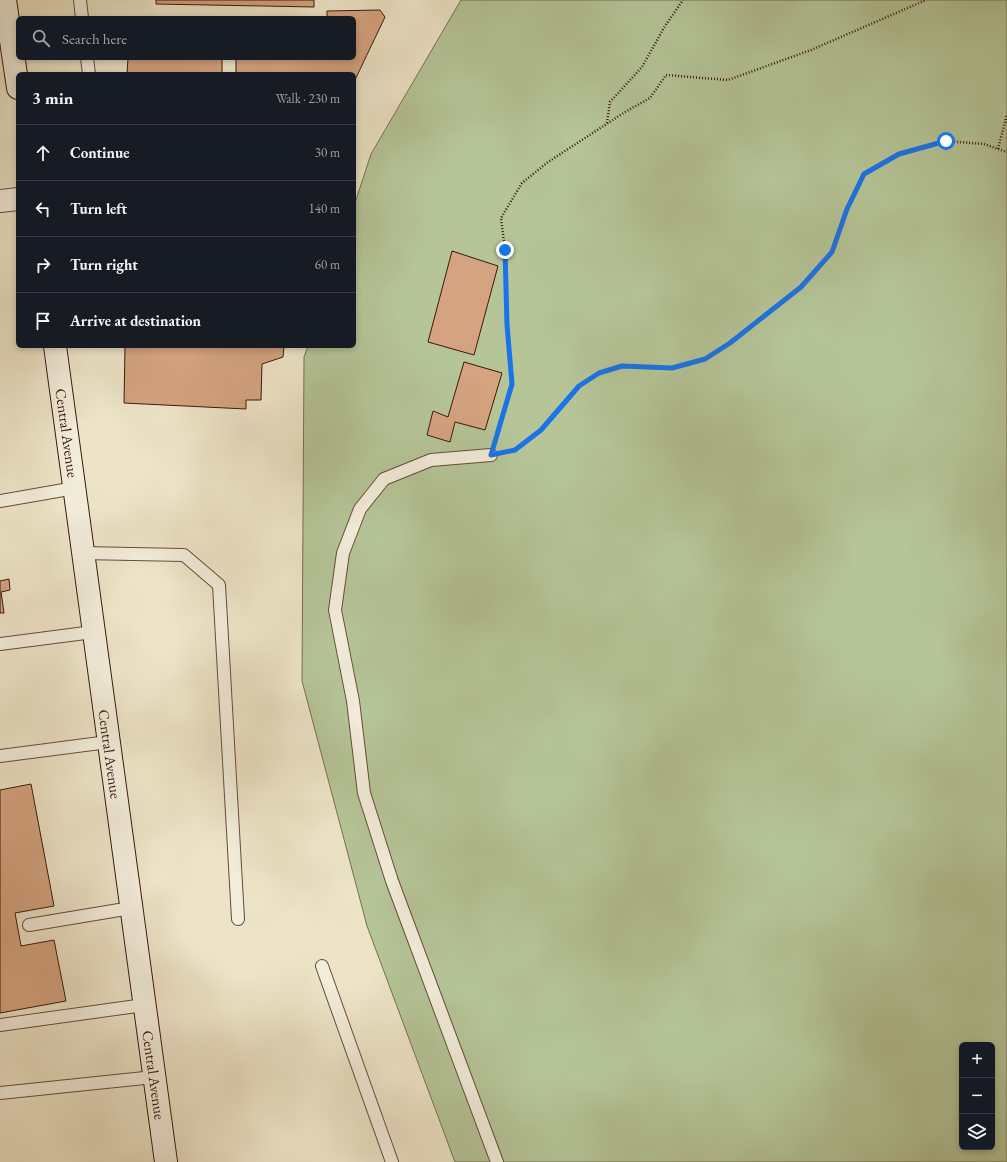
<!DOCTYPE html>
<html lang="en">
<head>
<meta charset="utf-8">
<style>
  body { margin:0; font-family:"EB Garamond",serif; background:#242831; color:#f1f3f6 }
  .controls { position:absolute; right:12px; bottom:12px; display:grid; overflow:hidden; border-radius:6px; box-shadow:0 2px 6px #0003 }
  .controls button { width:36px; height:36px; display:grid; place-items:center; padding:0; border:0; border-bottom:1px solid #363941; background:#171b24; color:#f1f3f6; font:20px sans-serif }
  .stop { position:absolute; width:12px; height:12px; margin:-9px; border:3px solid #1a73e8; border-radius:50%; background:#fff }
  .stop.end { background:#1a73e8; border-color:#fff; box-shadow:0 1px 4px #0008 }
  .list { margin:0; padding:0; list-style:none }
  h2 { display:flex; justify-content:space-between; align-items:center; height:52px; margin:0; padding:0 16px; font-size:17px }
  h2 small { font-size:13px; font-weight:400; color:#9ea1a6 }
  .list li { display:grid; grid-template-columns:26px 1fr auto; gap:12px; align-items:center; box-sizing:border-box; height:56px; padding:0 16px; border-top:1px solid #363941 }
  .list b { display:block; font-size:15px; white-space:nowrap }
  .list em { font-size:13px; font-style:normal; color:#9ea1a6 }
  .icon { flex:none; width:22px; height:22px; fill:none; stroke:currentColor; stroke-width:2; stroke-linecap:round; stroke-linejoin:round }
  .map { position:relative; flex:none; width:1007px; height:1162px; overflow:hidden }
  .search { position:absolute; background:#171b24; box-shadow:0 2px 6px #0003; left:16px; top:16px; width:340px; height:44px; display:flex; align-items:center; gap:10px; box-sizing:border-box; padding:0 14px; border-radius:6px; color:#9ea1a6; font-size:15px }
  .panel { position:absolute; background:#171b24; box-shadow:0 2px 6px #0003; left:16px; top:72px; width:340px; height:276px; border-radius:6px }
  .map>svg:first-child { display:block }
  .green { fill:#b5c598; stroke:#776f52; fill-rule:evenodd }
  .building { fill:#d5a380; stroke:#39190c }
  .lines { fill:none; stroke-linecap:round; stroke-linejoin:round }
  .lane-casing { stroke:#664c3b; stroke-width:14 }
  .street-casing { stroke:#664c3b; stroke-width:24 }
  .secondary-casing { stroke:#39190c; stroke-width:24 }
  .path { stroke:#39190c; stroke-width:2.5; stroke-dasharray:1 2; stroke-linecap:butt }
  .lane { stroke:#f3eddb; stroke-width:12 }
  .street { stroke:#f3eddb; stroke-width:22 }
  .secondary { stroke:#f3eddb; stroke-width:22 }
  .route { stroke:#1a73e8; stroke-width:5 }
  .labels { text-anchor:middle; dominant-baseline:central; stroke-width:3; stroke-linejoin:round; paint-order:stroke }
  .street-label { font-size:15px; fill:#39190c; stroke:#f3eddb }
</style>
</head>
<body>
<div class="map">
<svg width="1007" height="1162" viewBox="0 0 1007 1162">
  <rect width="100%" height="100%" fill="#ede4c7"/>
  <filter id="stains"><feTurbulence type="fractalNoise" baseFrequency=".005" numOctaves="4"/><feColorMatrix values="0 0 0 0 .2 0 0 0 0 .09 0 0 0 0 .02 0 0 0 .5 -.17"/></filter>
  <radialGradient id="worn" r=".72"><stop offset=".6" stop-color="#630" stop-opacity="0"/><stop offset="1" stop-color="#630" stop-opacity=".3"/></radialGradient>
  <path class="green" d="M461 0H1007V1162H455L367 926 302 681 304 357 308 346H354V206L371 154ZM962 1045H992V1147H962Z"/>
  <path class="building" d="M156 0H314V7L156 4Z
    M380 10 385 17 354 82V74H236V58H354V18H327V11Z
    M128 58H222V74H127Z
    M452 251 498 266 474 355 428 342Z
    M125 346H284L283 357 262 364 261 400H246V409L124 403Z
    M464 362 502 373 485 430 455 422 450 442 427 435 433 411 448 417Z
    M9 579 10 590 1 592 4 613H0V581Z
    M31 784 54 906 15 913 21 946 54 940 66 1001 0 1013V790Z"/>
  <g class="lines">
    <defs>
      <path id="lane" d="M80 0 82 18
        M87 58 89 74
        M491 455 431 460 384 479 360 509 343 553 335 610 353 701 364 793 392 881 497 1162
        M0 501 75 488
        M82 553 184 555 219 585 238 919
        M0 644 93 632
        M0 756 108 742
        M29 925 131 908
        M322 966 392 1162
        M0 1025 144 1005
        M0 1093 154 1077"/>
      <path id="street" d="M0 201 18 199"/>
      <path id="secondary" d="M5 0 18 88
        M55 346 166 1162"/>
    </defs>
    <use href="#lane" class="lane-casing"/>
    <use href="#street" class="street-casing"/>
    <use href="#secondary" class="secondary-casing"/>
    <path class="path" d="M607 123 610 102 642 67 665 26 683 0
      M998 149 1007 114
      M496 439 513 384 507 325 505 250 501 218 522 183 548 162 625 112 650 98 666 75 728 80 811 50 926 0
      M508 452 515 450 541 430 579 386 599 373 622 366 672 368 705 359 730 343 801 287 832 252 847 209 864 174 899 154 946 141 984 144 1007 152"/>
    <use href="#lane" class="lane"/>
    <use href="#street" class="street"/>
    <use href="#secondary" class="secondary"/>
  </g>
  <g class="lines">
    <path class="route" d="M505 250 507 325 512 384 491 455 515 450 541 430 579 386 599 373 622 366 672 368 705 359 730 343 801 287 832 252 847 209 864 174 899 154 946 141"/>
  </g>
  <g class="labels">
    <g class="street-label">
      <text transform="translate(67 433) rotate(82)">Central Avenue</text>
      <text transform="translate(110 754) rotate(82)">Central Avenue</text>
      <text transform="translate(154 1075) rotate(82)">Central Avenue</text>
    </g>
  </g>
  <rect width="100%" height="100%" filter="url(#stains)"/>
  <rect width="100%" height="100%" fill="url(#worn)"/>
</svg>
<div class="controls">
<button>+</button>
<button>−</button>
<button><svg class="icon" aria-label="layers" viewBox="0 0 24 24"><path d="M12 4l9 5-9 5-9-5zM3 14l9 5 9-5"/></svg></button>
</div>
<div class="stop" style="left:946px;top:141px"></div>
<div class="stop end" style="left:505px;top:250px"></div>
<div class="search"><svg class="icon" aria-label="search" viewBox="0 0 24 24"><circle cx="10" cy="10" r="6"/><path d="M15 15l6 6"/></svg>Search here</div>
<section class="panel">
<h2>3 min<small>Walk · 230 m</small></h2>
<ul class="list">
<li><svg class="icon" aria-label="ahead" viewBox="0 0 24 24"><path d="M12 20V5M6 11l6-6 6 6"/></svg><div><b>Continue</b></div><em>30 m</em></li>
<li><svg class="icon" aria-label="left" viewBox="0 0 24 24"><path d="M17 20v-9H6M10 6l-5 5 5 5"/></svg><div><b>Turn left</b></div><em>140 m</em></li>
<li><svg class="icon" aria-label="right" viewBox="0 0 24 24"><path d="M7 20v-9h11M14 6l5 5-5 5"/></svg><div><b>Turn right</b></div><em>60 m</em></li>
<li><svg class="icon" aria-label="arrive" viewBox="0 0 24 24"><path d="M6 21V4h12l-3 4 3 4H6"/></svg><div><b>Arrive at destination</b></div></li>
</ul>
</section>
</div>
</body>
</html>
